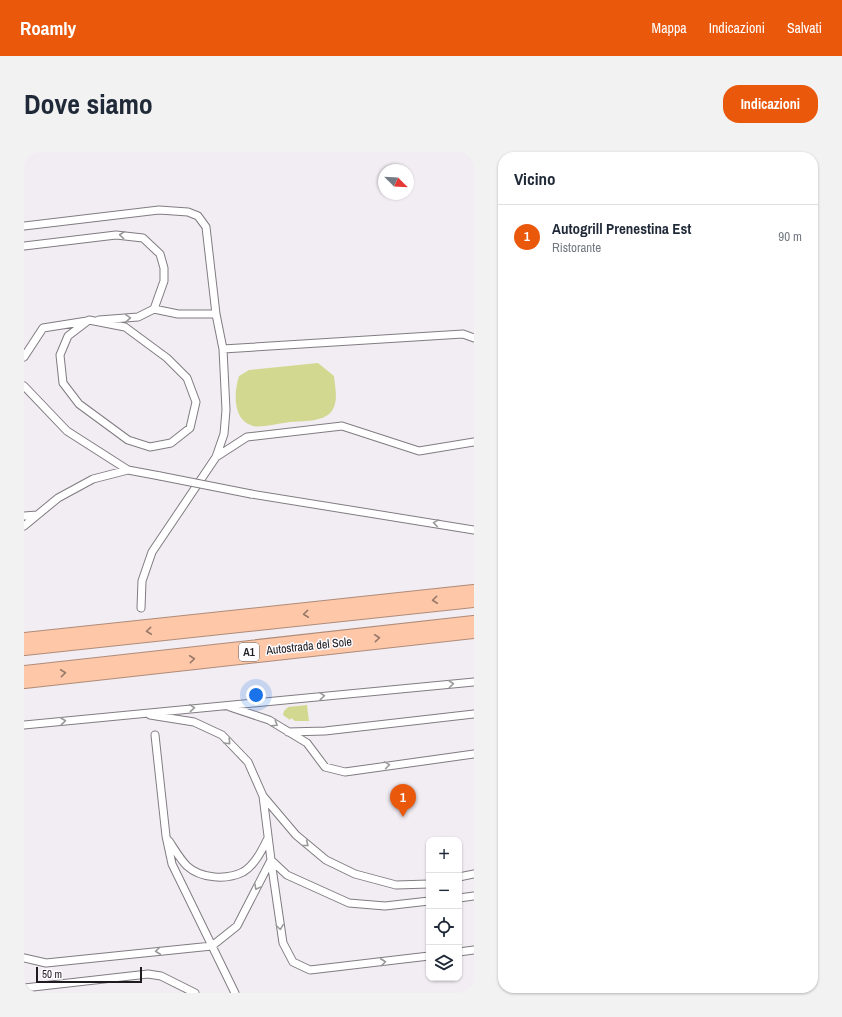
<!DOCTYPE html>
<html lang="it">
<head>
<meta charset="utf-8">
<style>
  body { margin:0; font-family:"Archivo Narrow",sans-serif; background:#f2f2f3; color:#1f2937 }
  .controls { position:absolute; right:12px; bottom:12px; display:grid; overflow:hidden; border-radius:8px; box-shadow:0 1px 3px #0004 }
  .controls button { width:36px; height:36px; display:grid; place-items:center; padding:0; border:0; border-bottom:1px solid #e0e1e3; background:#fff; color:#1f2937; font:20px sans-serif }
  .compass { position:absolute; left:354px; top:12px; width:36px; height:36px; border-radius:50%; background:#fff; box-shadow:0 1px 3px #0004; rotate:114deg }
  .scale { position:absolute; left:12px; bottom:10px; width:106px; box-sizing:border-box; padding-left:4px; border:2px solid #1e1c1e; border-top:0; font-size:11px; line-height:14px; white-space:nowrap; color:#1e1c1e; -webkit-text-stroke:3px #fefbff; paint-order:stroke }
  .you { position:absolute; left:232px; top:543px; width:14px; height:14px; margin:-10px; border:3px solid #fff; border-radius:50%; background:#1a73e8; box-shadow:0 0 0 6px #1a73e833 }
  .badge { display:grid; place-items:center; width:26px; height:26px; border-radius:50%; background:#ea580c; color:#fff; font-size:13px; font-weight:700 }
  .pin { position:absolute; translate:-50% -33px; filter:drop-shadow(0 1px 2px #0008) }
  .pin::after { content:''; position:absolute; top:21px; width:14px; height:12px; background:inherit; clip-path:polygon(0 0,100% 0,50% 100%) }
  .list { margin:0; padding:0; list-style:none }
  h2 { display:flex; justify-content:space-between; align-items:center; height:52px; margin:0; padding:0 16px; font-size:17px }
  h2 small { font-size:13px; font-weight:400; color:#747a83 }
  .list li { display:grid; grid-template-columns:26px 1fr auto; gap:12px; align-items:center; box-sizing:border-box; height:64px; padding:0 16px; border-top:1px solid #e0e1e3 }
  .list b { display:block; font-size:15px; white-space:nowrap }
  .list p { margin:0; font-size:13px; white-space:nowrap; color:#747a83 }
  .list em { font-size:13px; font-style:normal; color:#747a83 }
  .icon { flex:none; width:22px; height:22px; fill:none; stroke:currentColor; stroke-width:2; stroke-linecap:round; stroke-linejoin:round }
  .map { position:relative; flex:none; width:450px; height:841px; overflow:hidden; border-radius:16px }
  header { display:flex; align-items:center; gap:24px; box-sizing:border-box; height:56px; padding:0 20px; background:#ea580c; color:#fff }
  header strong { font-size:19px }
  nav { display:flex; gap:22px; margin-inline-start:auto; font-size:14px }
  .intro { display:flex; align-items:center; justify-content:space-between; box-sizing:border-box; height:96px; padding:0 24px }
  h1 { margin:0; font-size:28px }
  .button { padding:10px 18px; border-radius:16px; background:#ea580c; color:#fff; font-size:14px; font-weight:700 }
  main { display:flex; gap:24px; padding:0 24px }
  aside { flex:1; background:#fff; border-radius:16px; box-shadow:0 1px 3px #0004 }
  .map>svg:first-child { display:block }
  .green { fill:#d3d890 }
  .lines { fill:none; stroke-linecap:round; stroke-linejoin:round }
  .service-casing { stroke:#817c82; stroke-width:9 }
  .motorway-casing { stroke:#af8b78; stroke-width:24 }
  .service { stroke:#fff; stroke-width:7 }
  .motorway { stroke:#fdc7a8; stroke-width:22 }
  .service-bridge-casing { stroke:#817c82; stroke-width:9; stroke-linecap:butt }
  .service-bridge { stroke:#fff; stroke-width:7 }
  .oneway { stroke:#9a999a }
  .oneway2 { stroke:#997a6a }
  .labels { text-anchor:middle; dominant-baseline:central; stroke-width:3; stroke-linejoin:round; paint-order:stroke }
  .shield { fill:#fefbff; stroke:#615f62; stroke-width:1 }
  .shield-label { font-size:11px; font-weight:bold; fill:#1e1c1e }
  .street-label { font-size:12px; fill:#1e1c1e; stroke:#fefbff }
</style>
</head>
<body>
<header>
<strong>Roamly</strong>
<nav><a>Mappa</a><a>Indicazioni</a><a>Salvati</a></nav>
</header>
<div class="intro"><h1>Dove siamo</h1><a class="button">Indicazioni</a></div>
<main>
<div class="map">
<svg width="450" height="841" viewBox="0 0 450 841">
  <rect width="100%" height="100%" fill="#f2edf3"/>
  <path class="green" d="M294 211 310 224C311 235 315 250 307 260 299 270 278 269 266 270 257 271 237 276 229 274 208 268 210 240 215 224L225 218Z
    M283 553 285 569H271L267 566 266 568 259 563 260 559 264 555Z"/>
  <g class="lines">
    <defs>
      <path id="service" d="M0 74 135 58 164 60 174 64 182 75 192 162
        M0 94 92 83 119 86 136 102 140 116V129L130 157 114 165 75 168
        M65 168 101 175 143 206 163 226 172 250 166 276 147 291 126 295 104 288 55 252 39 231 36 203 44 184Z
        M199 197 439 182 450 186
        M0 205 19 176 63 169
        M0 234 43 279 104 318 136 324
        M192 305 223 285 318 274 395 299 450 290
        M227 342 450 378
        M0 364 13 363
        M0 374 34 346 69 327 104 318
        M117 456 118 429 128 400 192 305 200 282 202 258 199 197 192 162H154L130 157
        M206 555 245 568 283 591 301 615 321 620 450 602
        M126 563 170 570 198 583 224 610 239 644 272 683 302 708 331 722 372 733 405 732
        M0 573 450 530
        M264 580 301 579 450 562
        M131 583 142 684 148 712 211 841
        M145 689C151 698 156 707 163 714 177 727 203 728 219 720 231 713 238 698 244 686
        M247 708 263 723 325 751 361 754 405 749
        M247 709 259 791 269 810 286 818 405 804
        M435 725 450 722
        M435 746 450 744
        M435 800 450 798
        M0 806 22 811 188 794 213 774 247 708 239 644
        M0 836 124 822 137 824 171 841"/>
      <path id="motorway" d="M0 492 450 444
        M0 525 450 475"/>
    </defs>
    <use href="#service" class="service-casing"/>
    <use href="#motorway" class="motorway-casing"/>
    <use href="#service" class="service"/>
    <use href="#motorway" class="motorway"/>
    <defs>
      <path id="service-bridge" d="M136 324 227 342"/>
    </defs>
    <use href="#service-bridge" class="service-bridge-casing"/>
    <use href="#service-bridge" class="service-bridge"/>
  </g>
  <defs><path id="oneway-chevron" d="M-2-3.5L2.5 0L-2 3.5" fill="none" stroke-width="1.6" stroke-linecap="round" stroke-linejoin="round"/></defs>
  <g class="oneway">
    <use href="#oneway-chevron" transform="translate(98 83) rotate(-174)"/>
    <use href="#oneway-chevron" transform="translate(104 166) rotate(-4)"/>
    <use href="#oneway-chevron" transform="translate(412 371) rotate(-171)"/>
    <use href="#oneway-chevron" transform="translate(427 532) rotate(-5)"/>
    <use href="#oneway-chevron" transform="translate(298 544) rotate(-5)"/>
    <use href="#oneway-chevron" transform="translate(168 556) rotate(-5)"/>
    <use href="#oneway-chevron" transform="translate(39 569) rotate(-6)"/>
    <use href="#oneway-chevron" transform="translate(251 572) rotate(32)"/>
    <use href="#oneway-chevron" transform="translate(204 590) rotate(46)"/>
    <use href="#oneway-chevron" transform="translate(363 613) rotate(-9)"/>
    <use href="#oneway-chevron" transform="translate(282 692) rotate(39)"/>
    <use href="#oneway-chevron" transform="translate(233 735) rotate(118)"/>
    <use href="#oneway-chevron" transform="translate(256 775) rotate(82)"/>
    <use href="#oneway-chevron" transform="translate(134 799) rotate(174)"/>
    <use href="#oneway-chevron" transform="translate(359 810) rotate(-7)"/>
  </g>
  <g class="oneway2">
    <use href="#oneway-chevron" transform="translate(411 448) rotate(174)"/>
    <use href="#oneway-chevron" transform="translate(282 462) rotate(174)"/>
    <use href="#oneway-chevron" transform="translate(125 479) rotate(174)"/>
    <use href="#oneway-chevron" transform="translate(353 486) rotate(-6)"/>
    <use href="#oneway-chevron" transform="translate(168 507) rotate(-6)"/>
    <use href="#oneway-chevron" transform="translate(39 521) rotate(-6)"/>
  </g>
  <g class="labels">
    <rect class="shield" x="215" y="491" width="20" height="18" rx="3"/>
    <g class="shield-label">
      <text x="225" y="500">A1</text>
    </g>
    <g class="street-label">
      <text transform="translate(285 494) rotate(-6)">Autostrada del Sole</text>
    </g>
  </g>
</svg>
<div class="controls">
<button>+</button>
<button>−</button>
<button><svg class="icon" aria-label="locate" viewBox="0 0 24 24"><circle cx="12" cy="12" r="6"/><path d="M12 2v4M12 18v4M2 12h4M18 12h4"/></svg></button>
<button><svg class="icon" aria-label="layers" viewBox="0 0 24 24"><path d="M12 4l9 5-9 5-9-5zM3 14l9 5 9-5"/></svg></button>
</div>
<svg class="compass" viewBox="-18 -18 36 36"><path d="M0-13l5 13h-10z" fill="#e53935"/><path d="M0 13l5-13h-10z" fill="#747a83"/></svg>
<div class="scale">50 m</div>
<div class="you"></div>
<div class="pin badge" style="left:379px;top:665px">1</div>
</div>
<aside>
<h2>Vicino<small></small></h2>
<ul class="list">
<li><span class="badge">1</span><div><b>Autogrill Prenestina Est</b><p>Ristorante</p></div><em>90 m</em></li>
</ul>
</aside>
</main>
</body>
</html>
